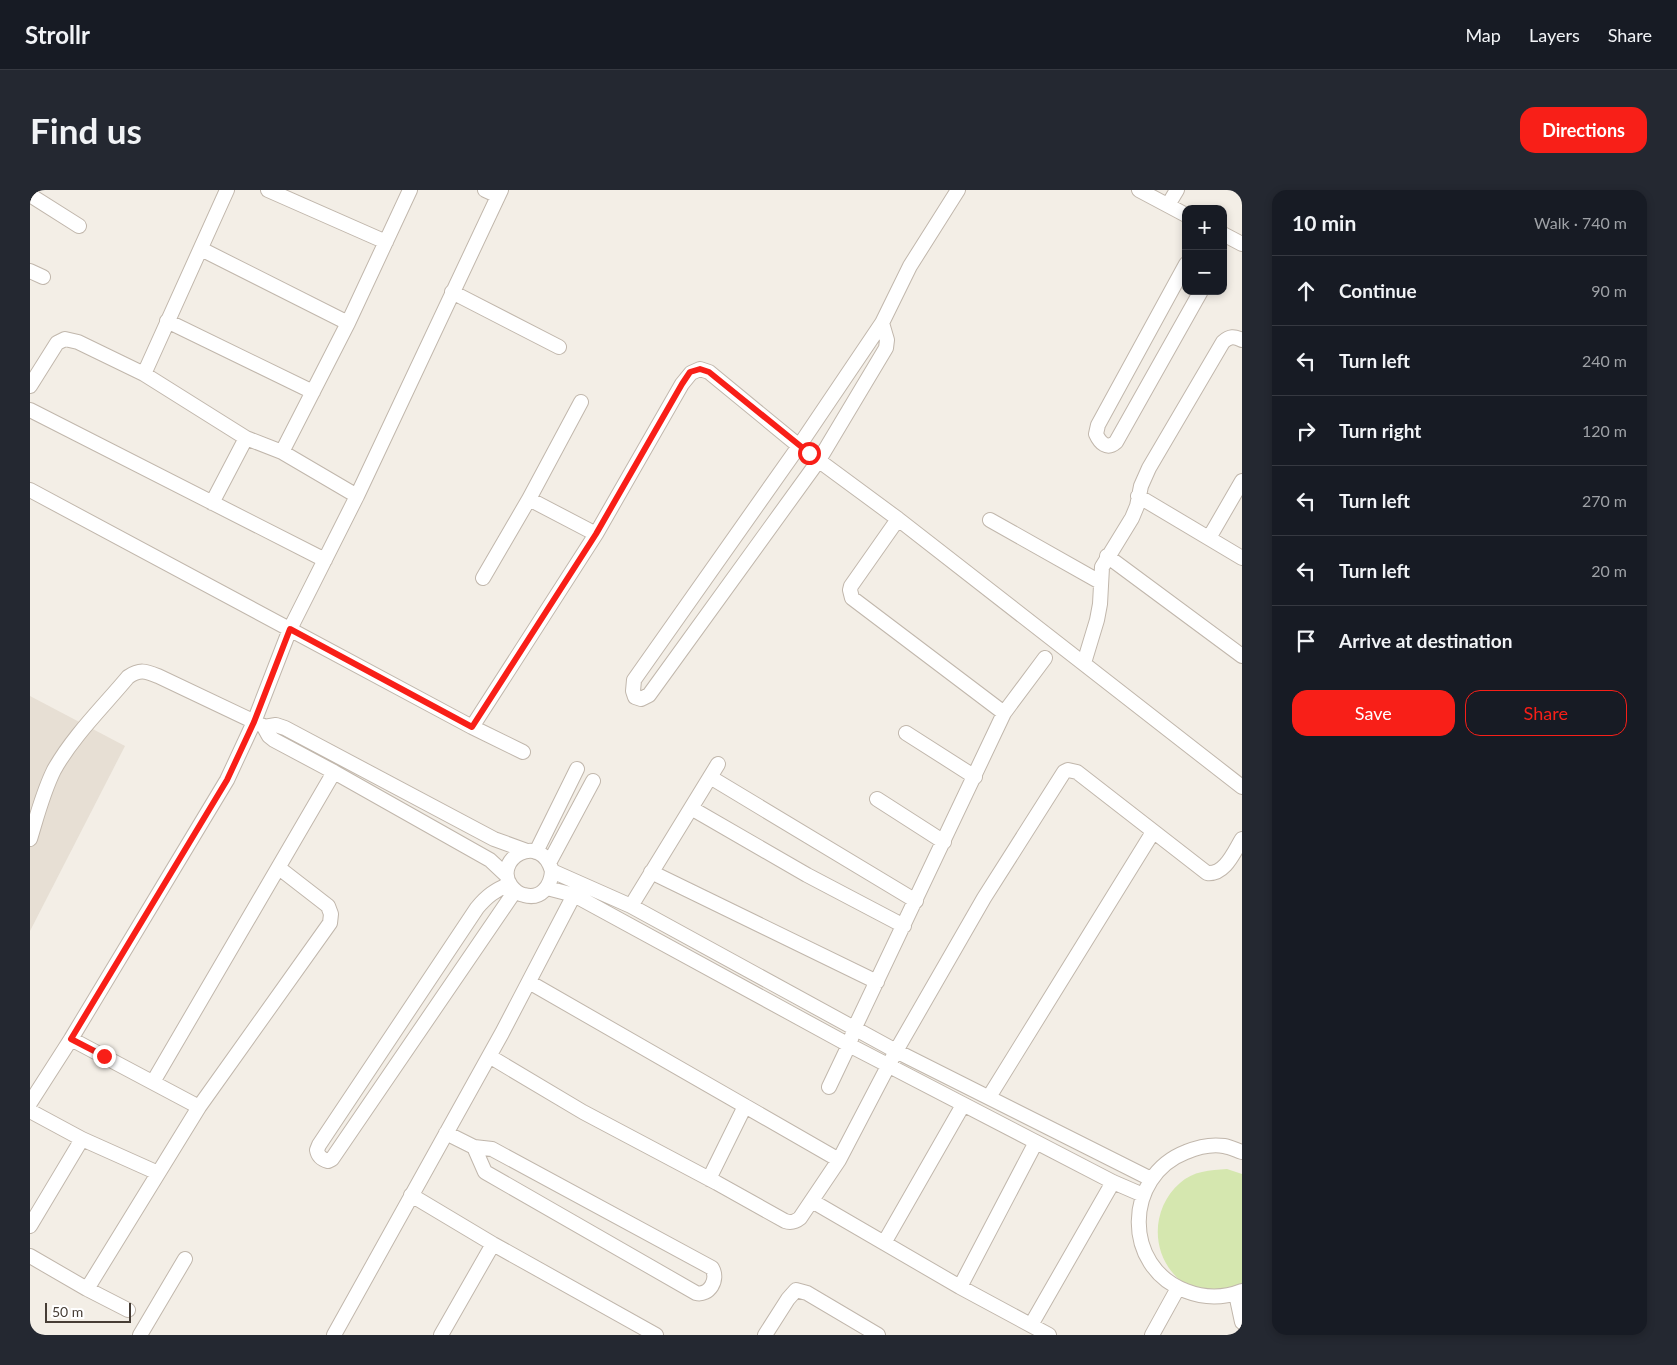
<!DOCTYPE html>
<html lang="en">
<head>
<meta charset="utf-8">
<style>
  body { margin:0; font-family:Lato,sans-serif; background:#242831; color:#f1f3f6 }
  .controls { position:absolute; right:15px; top:15px; display:grid; overflow:hidden; border-radius:10px; box-shadow:0 2px 8px #0003 }
  .controls button { width:45px; height:45px; display:grid; place-items:center; padding:0; border:0; border-bottom:1px solid #363941; background:#171b24; color:#f1f3f6; font:25px sans-serif }
  .scale { position:absolute; left:15px; bottom:12px; width:86px; box-sizing:border-box; padding-left:5px; border:2px solid #463d35; border-top:0; font-size:14px; line-height:18px; white-space:nowrap; color:#463d35; -webkit-text-stroke:4px #fff; paint-order:stroke }
  .stop { position:absolute; width:15px; height:15px; margin:-11px; border:4px solid #f81f18; border-radius:50%; background:#fff }
  .stop.end { background:#f81f18; border-color:#fff; box-shadow:0 1px 5px #0008 }
  .list { margin:0; padding:0; list-style:none }
  h2 { display:flex; justify-content:space-between; align-items:center; height:65px; margin:0; padding:0 20px; font-size:21px }
  h2 small { font-size:16px; font-weight:400; color:#9ea1a6 }
  .list li { display:grid; grid-template-columns:32px 1fr auto; gap:15px; align-items:center; box-sizing:border-box; height:70px; padding:0 20px; border-top:1px solid #363941 }
  .list b { display:block; font-size:19px; white-space:nowrap }
  .list em { font-size:16px; font-style:normal; color:#9ea1a6 }
  .actions { display:flex; gap:10px; padding:15px 20px }
  .actions a { flex:1; padding:11px 0; border:1px solid #f81f18; border-radius:15px; text-align:center; font-size:18px; color:#f81f18 }
  .actions .main { background:#f81f18; color:#fff }
  .icon { flex:none; width:28px; height:28px; fill:none; stroke:currentColor; stroke-width:2; stroke-linecap:round; stroke-linejoin:round }
  .map { position:relative; flex:none; width:1212px; height:1145px; overflow:hidden; border-radius:15px }
  header { display:flex; align-items:center; gap:30px; box-sizing:border-box; height:70px; padding:0 25px; background:#171b24; border-bottom:1px solid #363941 }
  header strong { font-size:24px }
  nav { display:flex; gap:28px; margin-inline-start:auto; font-size:18px }
  .intro { display:flex; align-items:center; justify-content:space-between; box-sizing:border-box; height:120px; padding:0 30px }
  h1 { margin:0; font-size:35px }
  .button { padding:12px 22px; border-radius:15px; background:#f81f18; color:#fff; font-size:18px; font-weight:700 }
  main { display:flex; gap:30px; padding:0 30px }
  aside { flex:1; background:#171b24; border-radius:15px; box-shadow:0 2px 8px #0003 }
  .map>svg:first-child { display:block }
  .residential { fill:#e7dfd4 }
  .green { fill:#d5e7af }
  .lines { fill:none; stroke-linecap:round; stroke-linejoin:round }
  .minor-casing { stroke:#c1b7ac; stroke-width:16 }
  .minor { stroke:#fff; stroke-width:14 }
  .route { stroke:#f81f18; stroke-width:6 }
</style>
</head>
<body>
<header>
<strong>Strollr</strong>
<nav><a>Map</a><a>Layers</a><a>Share</a></nav>
</header>
<div class="intro"><h1>Find us</h1><a class="button">Directions</a></div>
<main>
<div class="map">
<svg width="1212" height="1145" viewBox="0 0 1212 1145">
  <rect width="100%" height="100%" fill="#f3eee6"/>
  <path class="residential" d="M0 506 95 556 0 741Z"/>
  <path class="green" d="M1197 979 1212 984V1100L1206 1103C1195 1101 1163 1100 1156 1095 1121 1071 1118 1021 1150 993 1163 981 1180 980 1197 979Z"/>
  <g class="lines">
    <defs>
      <path id="minor" d="M238 0 356 52
        M455 0 468 6
        M1109 0 1156 25
        M0 5 49 36
        M1138 15 1147 0
        M1193 44 1212 54
        M171 59 318 133
        M1156 74 1068 235 1066 244C1070 253 1077 260 1086 252L1171 101
        M0 81 13 87
        M422 102 529 157
        M137 131 283 202
        M852 133 857 150 856 158 789 270 619 505 611 509 605 507 603 501 604 490 769 256 852 133 880 76 928 0
        M114 184 197 0
        M0 196 27 153 35 149 48 152 114 184 216 248 252 262 327 306
        M551 212 499 309 566 344
        M0 220 295 370
        M252 262 318 133 380 0
        M0 300 442 537 493 562
        M1108 306 1212 368
        M182 313 216 248
        M868 329 821 396 820 400 822 408 974 523
        M960 330 1070 392
        M1179 348 1212 291
        M1077 366 1212 466
        M453 388 499 309
        M1054 473 1067 430 1070 414 1072 377 1102 328 1107 316 1111 296 1119 278 1193 152C1200 146 1204 146 1212 150
        M442 537 566 344 652 194 661 183 670 179 679 182 769 256 868 329 1212 597
        M876 543 945 587
        M680 587 886 711
        M847 609 914 652
        M661 618 777 685 874 736
        M0 649C7 626 13 602 24 580 43 546 73 517 98 487 110 479 115 481 128 486L231 535
        M506 662 547 579
        M519 673 563 591
        M522 681C521 696 511 710 494 705 489 704 485 701 481 696 462 670 510 640 522 681L601 716 866 861 1121 989
        M621 682 847 792
        M477 686 460 670 304 582 244 550 239 546 234 537 246 535 255 538 464 649 497 661
        M480 694C465 700 457 706 447 718L289 955 287 960C288 966 291 969 298 971L302 969 485 701
        M517 698 544 705 819 855 1083 992 1113 1005
        M601 716 688 574
        M499 792 809 970
        M41 849 169 917
        M459 866 553 922 687 993 755 1031C761 1033 765 1032 770 1028L809 970 866 861 954 708 1034 582 1038 580 1047 582 1177 683C1195 685 1204 662 1212 649
        M123 892 304 582
        M799 897 819 855 825 837 974 523 1015 468
        M959 907 1123 642
        M0 913 41 849 197 590 224 532 260 439 327 306 471 0
        M0 921 52 949 128 983
        M416 943 444 957 462 959 682 1078C689 1090 679 1106 666 1103L455 982 444 957
        M1212 962C1206 960 1200 957 1194 956 1181 954 1168 957 1156 962 1094 986 1092 1077 1156 1101 1174 1108 1194 1108 1212 1101
        M679 989 715 916
        M381 1005 463 1054 626 1145
        M782 1011 930 1097 1019 1145
        M0 1036 52 949
        M854 1053 933 915
        M0 1066 57 1099 98 1120
        M930 1097 1006 952
        M57 1099 169 917 300 733 301 724 298 716 249 678
        M1206 1104 1212 1132
        M1001 1135 1083 992
        M110 1145 155 1069
        M304 1145 472 843 544 705
        M411 1145 463 1054
        M735 1145 758 1109 766 1100 777 1103 848 1145
        M1122 1145 1148 1098"/>
    </defs>
    <use href="#minor" class="minor-casing"/>
    <use href="#minor" class="minor"/>
  </g>
  <g class="lines">
    <path class="route" d="M74 866 41 849 197 590 224 532 260 439 442 537 566 344 652 194 660 182 670 179 679 182 779 263"/>
  </g>
</svg>
<div class="controls">
<button>+</button>
<button>−</button>
</div>
<div class="scale">50 m</div>
<div class="stop" style="left:779px;top:263px"></div>
<div class="stop end" style="left:74px;top:866px"></div>
</div>
<aside>
<h2>10 min<small>Walk · 740 m</small></h2>
<ul class="list">
<li><svg class="icon" aria-label="ahead" viewBox="0 0 24 24"><path d="M12 20V5M6 11l6-6 6 6"/></svg><div><b>Continue</b></div><em>90 m</em></li>
<li><svg class="icon" aria-label="left" viewBox="0 0 24 24"><path d="M17 20v-9H6M10 6l-5 5 5 5"/></svg><div><b>Turn left</b></div><em>240 m</em></li>
<li><svg class="icon" aria-label="right" viewBox="0 0 24 24"><path d="M7 20v-9h11M14 6l5 5-5 5"/></svg><div><b>Turn right</b></div><em>120 m</em></li>
<li><svg class="icon" aria-label="left" viewBox="0 0 24 24"><path d="M17 20v-9H6M10 6l-5 5 5 5"/></svg><div><b>Turn left</b></div><em>270 m</em></li>
<li><svg class="icon" aria-label="left" viewBox="0 0 24 24"><path d="M17 20v-9H6M10 6l-5 5 5 5"/></svg><div><b>Turn left</b></div><em>20 m</em></li>
<li><svg class="icon" aria-label="arrive" viewBox="0 0 24 24"><path d="M6 21V4h12l-3 4 3 4H6"/></svg><div><b>Arrive at destination</b></div></li>
</ul>
<div class="actions"><a class="main">Save</a><a>Share</a></div>
</aside>
</main>
</body>
</html>
